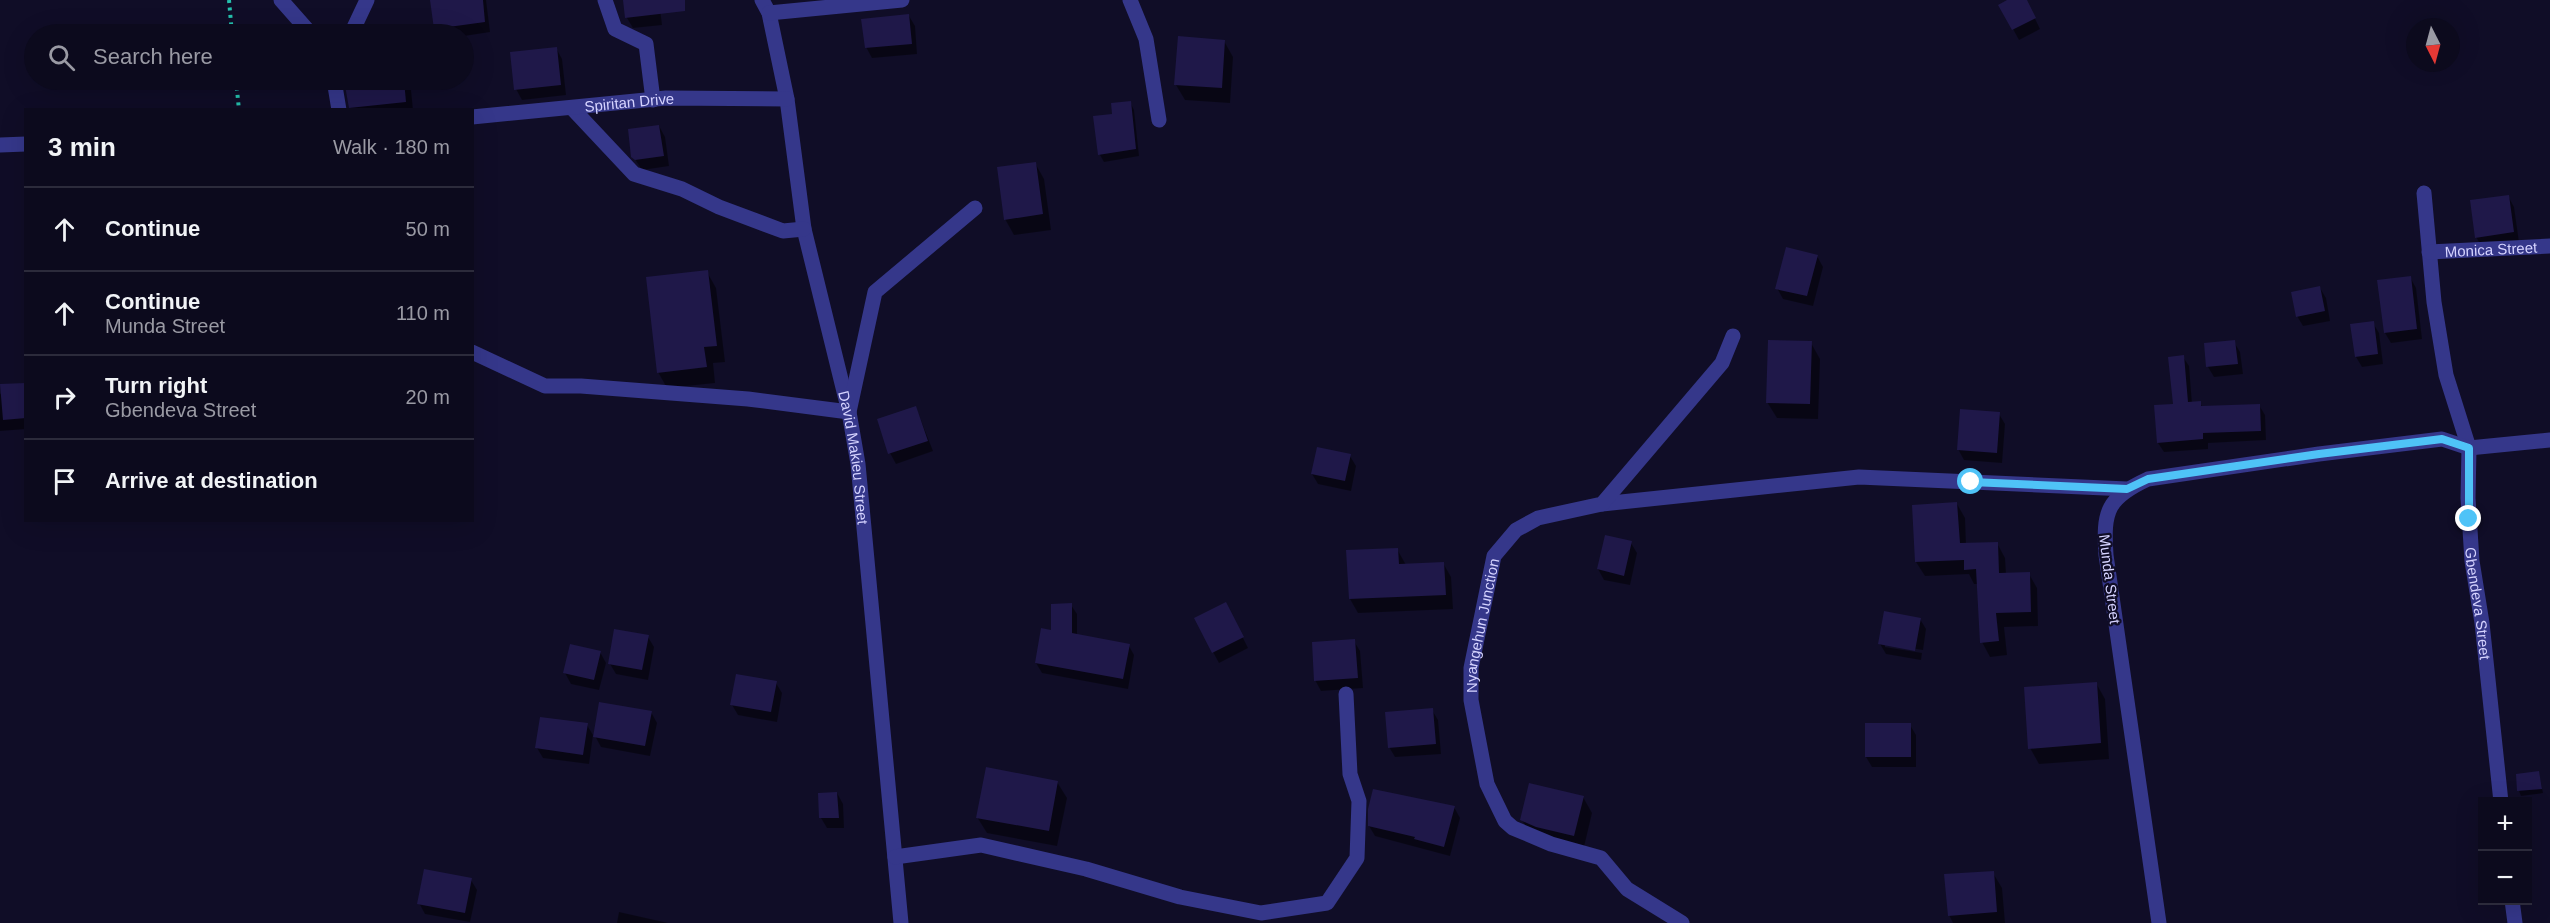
<!DOCTYPE html>
<html lang="en">
<head>
<meta charset="utf-8">
<style>
  body { margin:0; font-family:Arial,sans-serif; background:#1a182a; color:#f1f3f6 }
  .controls { position:absolute; right:18px; bottom:18px; display:grid; overflow:hidden; border-radius:0px; box-shadow:0 6px 24px #0002 }
  .controls button { width:54px; height:54px; display:grid; place-items:center; padding:0; border:0; border-bottom:2px solid #2c2b3b; background:#0c0a1d; color:#f1f3f6; font:30px sans-serif }
  .compass { position:absolute; left:2406px; top:18px; width:54px; height:54px; border-radius:50%; background:#0c0a1d; box-shadow:0 6px 24px #0002; rotate:174deg }
  .stop { position:absolute; width:18px; height:18px; margin:-14px; border:4px solid #4fc3f7; border-radius:50%; background:#fff }
  .stop.end { background:#4fc3f7; border-color:#fff; box-shadow:0 2px 6px #0008 }
  .list { margin:0; padding:0; list-style:none }
  h2 { display:flex; justify-content:space-between; align-items:center; height:78px; margin:0; padding:0 24px; font-size:26px }
  h2 small { font-size:20px; font-weight:400; color:#9a9aa4 }
  .list li { display:grid; grid-template-columns:39px 1fr auto; gap:18px; align-items:center; box-sizing:border-box; height:84px; padding:0 24px; border-top:2px solid #2c2b3b }
  .list b { display:block; font-size:22px; white-space:nowrap }
  .list p { margin:0; font-size:20px; white-space:nowrap; color:#9a9aa4 }
  .list em { font-size:20px; font-style:normal; color:#9a9aa4 }
  .icon { flex:none; width:33px; height:33px; fill:none; stroke:currentColor; stroke-width:2; stroke-linecap:round; stroke-linejoin:round }
  .map { position:relative; flex:none; width:2550px; height:923px; overflow:hidden }
  .search { position:absolute; background:#0c0a1d; box-shadow:0 6px 24px #0002; left:24px; top:24px; width:450px; height:66px; display:flex; align-items:center; gap:15px; box-sizing:border-box; padding:0 21px; border-radius:33px; color:#9a9aa4; font-size:22px }
  .panel { position:absolute; background:#0c0a1d; box-shadow:0 6px 24px #0002; left:24px; top:108px; width:450px; height:414px; border-radius:0px }
  .map>svg:first-child { display:block }
  .shadow { fill:#0007 }
  .building { fill:#1f1849 }
  .lines { fill:none; stroke-linecap:round; stroke-linejoin:round }
  .path { stroke:#25c1ad; stroke-width:4; stroke-dasharray:3 4.5; stroke-linecap:butt }
  .minor { stroke:#35378a; stroke-width:15 }
  .route { stroke:#4fc3f7; stroke-width:8 }
  .labels { text-anchor:middle; dominant-baseline:central; stroke-width:4.5; stroke-linejoin:round; paint-order:stroke }
  .street-label { font-size:15px; fill:#d5d3ff; stroke:#100d27 }
</style>
</head>
<body>
<div class="map">
<svg width="2550" height="923" viewBox="0 0 2550 923">
  <rect width="100%" height="100%" fill="#100d27"/>
  <path class="shadow" d="M431 0H486L490 32 464 36 439 34 435 28Z
    M625 0H659L662 25 633 28 627 18Z
    M2011 0H2026L2040 29 2019 40 2000 5Z
    M909 16 915 26 917 54 872 58 866 47Z
    M1224 41 1233 57 1230 103 1185 100 1176 85Z
    M556 48 562 59 566 95 522 100 516 89Z
    M345 80H410L413 110H351Z
    M1130 102 1134 110 1139 156 1104 162 1100 155 1114 115Z
    M659 126 665 137 669 166 642 170 633 156Z
    M1035 163 1044 179 1051 230 1014 235 1005 219Z
    M2508 196 2514 207 2519 242 2482 247 2476 237Z
    M1817 256 1823 267 1813 306 1783 299 1777 288Z
    M707 272 716 288 725 362 713 363 715 383 667 388 658 372Z
    M2410 277 2416 288 2422 339 2391 343 2385 333Z
    M2320 288 2326 298 2330 321 2303 326 2297 316Z
    M2373 323 2379 333 2383 364 2362 367 2356 357 2352 326Z
    M2234 342 2240 352 2243 374 2214 377 2208 367 2205 345Z
    M1811 343 1820 359 1818 419 1777 418 1767 402Z
    M2183 357 2189 366 2192 404 2200 403 2203 408 2259 405 2265 415 2266 440 2208 443V449L2164 452 2158 443 2174 405Z
    M26 384V429L0 431V394Z
    M916 408 933 451 896 464 890 453Z
    M1999 414 2005 424 2002 463 1964 460 1958 449Z
    M1350 456 1356 466 1351 491 1318 484 1312 474Z
    M1957 504 1965 518 1966 545 1997 543 2005 558 2006 574H2029L2037 588 2038 626 2004 627 2007 655 1990 657 1982 642 1978 584H1974L1969 574 1925 576 1916 562Z
    M1631 543 1637 553 1630 585 1604 580 1598 569Z
    M1397 549 1406 565 1443 563 1451 577 1453 609 1358 613 1350 599Z
    M1071 605 1077 614V636L1129 646 1134 655 1128 689 1042 673 1036 663 1053 632Z
    M1231 614 1248 648 1219 663 1213 652Z
    M1920 619 1926 629 1923 650 1885 644V647L1922 653 1921 660 1886 654 1880 644Z
    M648 637 654 647 648 680 616 674 610 664Z
    M1354 641 1360 651 1363 688 1321 691 1315 680Z
    M600 652 606 663 599 690 571 684 565 673Z
    M776 683 782 693 777 722 738 715 732 705Z
    M2096 683 2105 699 2109 759 2039 764 2030 748Z
    M1432 710 1438 720 1441 754 1395 757 1389 747Z
    M651 712 657 723 650 756 601 747 595 736Z
    M587 725 593 735 589 764 543 758 537 748Z
    M1910 725 1916 735V767H1872L1866 757Z
    M2539 773 2543 793 2521 796 2519 791Z
    M1057 782 1067 798 1057 846 987 833 977 817Z
    M837 793 843 804 844 828H827L821 818Z
    M1583 797 1592 813 1583 851 1531 836 1522 820Z
    M1454 807 1460 818 1450 856 1375 836 1369 826Z
    M1993 873 2002 888 2005 923H1953L1949 915Z
    M471 880 477 890 470 922 425 914 419 903Z
    M619 912 668 923H617Z"/>
  <path class="building" d="M430 0H483L485 22 434 29Z
    M623 0H685V11L625 18Z
    M2007 0H2027L2036 18 2012 30 1998 5Z
    M909 14 912 44 865 48 861 19Z
    M1178 36 1225 40 1222 88 1174 85Z
    M557 47 561 85 514 90 510 52Z
    M344 80H404L406 102 349 108Z
    M1131 101 1136 149 1098 155 1093 116 1112 114 1111 103Z
    M659 125 664 156 635 160 631 157 628 129Z
    M1036 162 1043 214 1004 220 997 167Z
    M2509 195 2514 232 2475 238 2470 200Z
    M1786 247 1818 255 1807 296 1775 289Z
    M708 270 717 346 704 347 707 367 657 373 646 277Z
    M2411 276 2417 329 2384 333 2377 280Z
    M2320 286 2325 311 2296 317 2291 292Z
    M2374 321 2378 354 2355 357 2350 324Z
    M1768 340 1812 341 1810 404 1766 403Z
    M2235 340 2238 364 2206 367 2204 343Z
    M2184 355 2188 402 2201 401V406L2260 404 2261 431 2203 433V439L2157 443 2154 405 2173 404 2168 357Z
    M26 383V418L3 420 0 384Z
    M916 406 928 441 888 454 877 419Z
    M1960 409 2000 412 1997 453 1957 450Z
    M1317 447 1351 454 1345 481 1311 474Z
    M1957 502 1960 543 1998 542 1999 573 2030 572 2031 612 1996 613 1999 641 1980 643 1976 569 1964 570V560L1915 562 1912 505Z
    M1605 535 1632 541 1624 576 1597 569Z
    M1398 548 1399 564 1444 562 1446 595 1349 599 1346 550Z
    M1226 602 1244 637 1212 653 1194 618Z
    M1072 603V633L1130 644 1123 679 1035 663 1041 628 1051 630V604Z
    M1884 611 1921 618 1915 651 1878 644Z
    M614 629 649 635 642 670 608 664Z
    M1355 639 1358 678 1314 681 1312 642Z
    M570 644 601 651 594 680 563 673Z
    M736 674 777 681 771 712 730 705Z
    M2097 682 2101 743 2028 749 2024 687Z
    M599 702 652 711 645 746 593 737Z
    M1433 708 1436 744 1388 748 1385 712Z
    M540 717 588 723 583 755 535 748Z
    M1865 723H1911V757H1865Z
    M986 767 1058 781 1049 831 976 818Z
    M2539 771 2542 789 2517 791 2516 774Z
    M1529 783 1584 796 1574 836 1536 827 1520 820Z
    M1373 789 1455 806 1444 847 1414 839 1415 837 1368 826V809Z
    M837 792 839 818H819L818 793Z
    M424 869 472 878 465 913 417 904Z
    M1994 871 1997 912 1948 916 1944 874Z"/>
  <g class="lines">
    <path class="path" d="M229 0 232 34
      M236 80 239 110"/>
    <g class="minor">
      <path d="M281 0 311 34"/>
      <path d="M605 0 615 29 646 44 653 100"/>
      <path id="s1" d="M762 0 769 13 787 99 804 229 849 412 858 464 901 923"/>
      <path d="M1130 0 1146 39 1159 120"/>
      <path d="M769 13 902 0"/>
      <path d="M351 34 367 0"/>
      <path d="M334 80 339 110"/>
      <path d="M572 108 634 174 682 189 719 207 783 231 804 229"/>
      <path id="s2" d="M472 117 666 98 787 99"/>
      <path d="M0 145 26 144"/>
      <path id="s3" d="M2424 193 2434 302 2446 375 2469 448 2468 498 2472 561 2482 623 2501 802"/>
      <path id="s4" d="M2429 252 2550 246"/>
      <path d="M472 352 545 386H581L748 399 849 412 875 292 975 208"/>
      <path d="M1602 504 1859 477 2127 489"/>
      <path d="M895 857 981 845 1086 869 1180 897 1261 913 1327 903 1357 858 1359 801 1350 774 1346 694"/>
      <path d="M2512 900 2515 923"/>
      <path id="s5" d="M1682 923 1627 889 1601 858 1551 844 1513 828 1505 821 1487 784 1471 700V668L1494 556 1516 530 1538 518 1602 504 1722 363 1733 336"/>
      <path d="M2159 923 2106 555C2103 511 2107 498 2148 479L2319 454 2442 439 2469 448 2550 440"/>
    </g>
  </g>
  <g class="lines">
    <path class="route" d="M1971 482 2127 489 2148 479 2319 454 2442 439 2469 448V519"/>
  </g>
  <g class="labels">
    <g class="street-label">
      <text stroke="none"><textPath href="#s2" startOffset="158">Spiritan Drive</textPath></text>
      <text stroke="none"><textPath href="#s4" startOffset="62">Monica Street</textPath></text>
      <text stroke="none"><textPath href="#s1" startOffset="468">David Makieu Street</textPath></text>
      <text transform="translate(2110 579) rotate(83)">Munda Street</text>
      <text stroke="none"><textPath href="#s3" startOffset="416">Gbendeva Street</textPath></text>
      <text stroke="none"><textPath href="#s5" startOffset="411">Nyangehun Junction</textPath></text>
    </g>
  </g>
</svg>
<div class="controls">
<button>+</button>
<button>−</button>
</div>
<svg class="compass" viewBox="-18 -18 36 36"><path d="M0-13l5 13h-10z" fill="#e53935"/><path d="M0 13l5-13h-10z" fill="#9a9aa4"/></svg>
<div class="stop" style="left:1971px;top:482px"></div>
<div class="stop end" style="left:2469px;top:519px"></div>
<div class="search"><svg class="icon" aria-label="search" viewBox="0 0 24 24"><circle cx="10" cy="10" r="6"/><path d="M15 15l6 6"/></svg>Search here</div>
<section class="panel">
<h2>3 min<small>Walk · 180 m</small></h2>
<ul class="list">
<li><svg class="icon" aria-label="ahead" viewBox="0 0 24 24"><path d="M12 20V5M6 11l6-6 6 6"/></svg><div><b>Continue</b></div><em>50 m</em></li>
<li><svg class="icon" aria-label="ahead" viewBox="0 0 24 24"><path d="M12 20V5M6 11l6-6 6 6"/></svg><div><b>Continue</b><p>Munda Street</p></div><em>110 m</em></li>
<li><svg class="icon" aria-label="right" viewBox="0 0 24 24"><path d="M7 20v-9h11M14 6l5 5-5 5"/></svg><div><b>Turn right</b><p>Gbendeva Street</p></div><em>20 m</em></li>
<li><svg class="icon" aria-label="arrive" viewBox="0 0 24 24"><path d="M6 21V4h12l-3 4 3 4H6"/></svg><div><b>Arrive at destination</b></div></li>
</ul>
</section>
</div>
</body>
</html>
